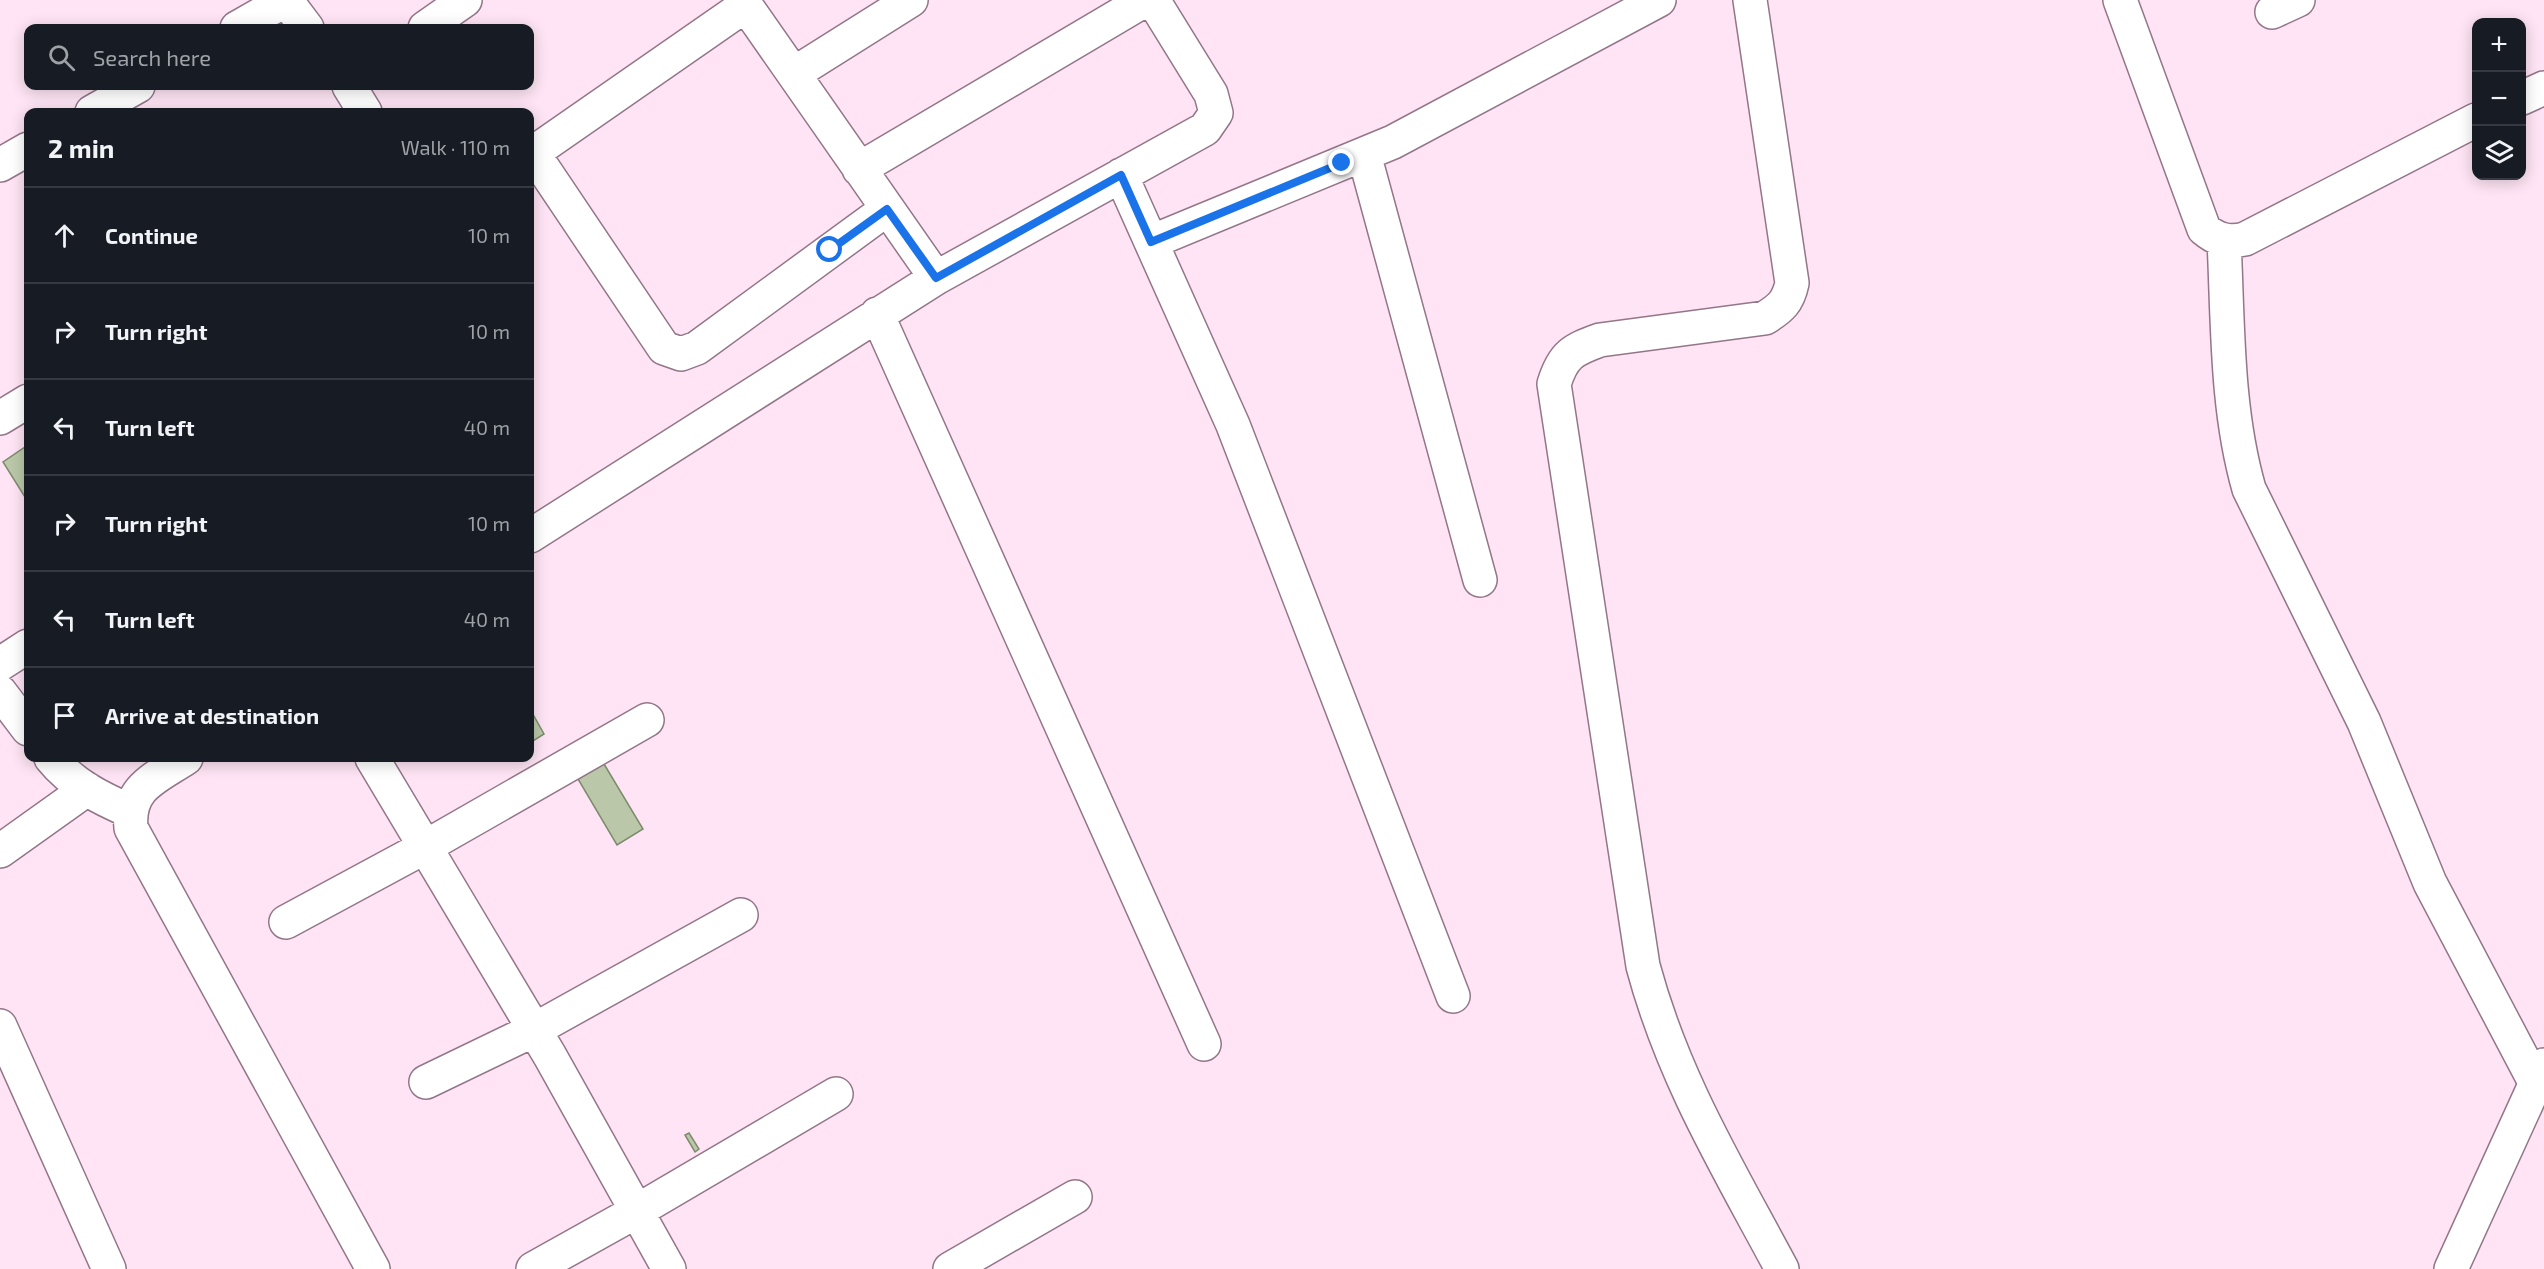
<!DOCTYPE html>
<html lang="en">
<head>
<meta charset="utf-8">
<style>
  body { margin:0; font-family:"Exo 2",sans-serif; background:#242831; color:#f1f3f6 }
  .controls { position:absolute; right:18px; top:18px; display:grid; overflow:hidden; border-radius:12px; box-shadow:0 3px 15px #0003 }
  .controls button { width:54px; height:54px; display:grid; place-items:center; padding:0; border:0; border-bottom:2px solid #363941; background:#171b24; color:#f1f3f6; font:30px sans-serif }
  .stop { position:absolute; width:18px; height:18px; margin:-14px; border:4px solid #1a73e8; border-radius:50%; background:#fff }
  .stop.end { background:#1a73e8; border-color:#fff; box-shadow:0 2px 6px #0008 }
  .list { margin:0; padding:0; list-style:none }
  h2 { display:flex; justify-content:space-between; align-items:center; height:78px; margin:0; padding:0 24px; font-size:26px }
  h2 small { font-size:20px; font-weight:400; color:#9ea1a6 }
  .list li { display:grid; grid-template-columns:39px 1fr auto; gap:18px; align-items:center; box-sizing:border-box; height:96px; padding:0 24px; border-top:2px solid #363941 }
  .list b { display:block; font-size:22px; white-space:nowrap }
  .list em { font-size:20px; font-style:normal; color:#9ea1a6 }
  .icon { flex:none; width:33px; height:33px; fill:none; stroke:currentColor; stroke-width:2; stroke-linecap:round; stroke-linejoin:round }
  .map { position:relative; flex:none; width:2544px; height:1269px; overflow:hidden }
  .search { position:absolute; background:#171b24; box-shadow:0 3px 15px #0003; left:24px; top:24px; width:510px; height:66px; display:flex; align-items:center; gap:15px; box-sizing:border-box; padding:0 21px; border-radius:12px; color:#9ea1a6; font-size:22px }
  .panel { position:absolute; background:#171b24; box-shadow:0 3px 15px #0003; left:24px; top:108px; width:510px; height:654px; border-radius:12px }
  .map>svg:first-child { display:block }
  .building { fill:#bac8a9; stroke:#7d8a6d; stroke-width:1.5 }
  .lines { fill:none; stroke-linecap:round; stroke-linejoin:round }
  .minor-casing { stroke:#937689; stroke-width:36 }
  .tertiary-casing { stroke:#937689; stroke-width:36 }
  .minor { stroke:#fff; stroke-width:33 }
  .tertiary { stroke:#fff; stroke-width:33 }
  .route { stroke:#1a73e8; stroke-width:8 }
</style>
</head>
<body>
<div class="map">
<svg width="2544" height="1269" viewBox="0 0 2544 1269">
  <rect width="100%" height="100%" fill="#fee4f4"/>
  <path class="building" d="M28 445V502L3 462Z
    M530 709 544 734 530 743Z
    M604 764 643 829 617 845 578 779Z
    M689 1133 699 1149 695 1152 685 1135Z"/>
  <g class="lines">
    <defs>
      <path id="minor" d="M742 0 936 278
        M1750 0 1792 283C1788 302 1781 308 1765 318L1600 340C1572 350 1563 355 1554 384L1643 966C1673 1078 1728 1168 1782 1269
        M2120 0 2204 229C2217 240 2228 243 2245 239L2476 120
        M2272 12 2298 0
        M237 28 286 0 307 28
        M425 28 465 0
        M795 73 911 0
        M349 86 365 112
        M2522 98 2544 88
        M92 112 138 86
        M533 153 664 348 681 354 697 348 887 209
        M1364 154 1480 580
        M530 155 746 5
        M0 165 28 149
        M859 169 1145 0
        M1121 175 1233 425 1453 996
        M2224 240C2228 323 2226 409 2249 489L2364 722 2430 883 2535 1082
        M1151 242 1393 142 1659 0
        M877 314 1204 1044
        M0 418 28 401
        M530 536 936 278 1205 129 1216 113 1211 94 1153 0
        M0 664 28 646
        M0 692 28 729
        M51 758C72 784 100 798 130 811
        M186 758C156 778 127 787 131 828L373 1269
        M372 758 550 1056 669 1269
        M0 851 87 789
        M286 922 425 847 647 720
        M0 1026 109 1269
        M426 1082 534 1030 741 915
        M533 1269 637 1211 836 1094
        M950 1269 1075 1197"/>
      <path id="tertiary" d="M2451 1269 2544 1065"/>
    </defs>
    <use href="#minor" class="minor-casing"/>
    <use href="#tertiary" class="tertiary-casing"/>
    <use href="#minor" class="minor"/>
    <use href="#tertiary" class="tertiary"/>
  </g>
  <g class="lines">
    <path class="route" d="M830 250 887 209 936 278 1121 175 1151 242 1342 163"/>
  </g>
</svg>
<div class="controls">
<button>+</button>
<button>−</button>
<button><svg class="icon" aria-label="layers" viewBox="0 0 24 24"><path d="M12 4l9 5-9 5-9-5zM3 14l9 5 9-5"/></svg></button>
</div>
<div class="stop" style="left:830px;top:250px"></div>
<div class="stop end" style="left:1342px;top:163px"></div>
<div class="search"><svg class="icon" aria-label="search" viewBox="0 0 24 24"><circle cx="10" cy="10" r="6"/><path d="M15 15l6 6"/></svg>Search here</div>
<section class="panel">
<h2>2 min<small>Walk · 110 m</small></h2>
<ul class="list">
<li><svg class="icon" aria-label="ahead" viewBox="0 0 24 24"><path d="M12 20V5M6 11l6-6 6 6"/></svg><div><b>Continue</b></div><em>10 m</em></li>
<li><svg class="icon" aria-label="right" viewBox="0 0 24 24"><path d="M7 20v-9h11M14 6l5 5-5 5"/></svg><div><b>Turn right</b></div><em>10 m</em></li>
<li><svg class="icon" aria-label="left" viewBox="0 0 24 24"><path d="M17 20v-9H6M10 6l-5 5 5 5"/></svg><div><b>Turn left</b></div><em>40 m</em></li>
<li><svg class="icon" aria-label="right" viewBox="0 0 24 24"><path d="M7 20v-9h11M14 6l5 5-5 5"/></svg><div><b>Turn right</b></div><em>10 m</em></li>
<li><svg class="icon" aria-label="left" viewBox="0 0 24 24"><path d="M17 20v-9H6M10 6l-5 5 5 5"/></svg><div><b>Turn left</b></div><em>40 m</em></li>
<li><svg class="icon" aria-label="arrive" viewBox="0 0 24 24"><path d="M6 21V4h12l-3 4 3 4H6"/></svg><div><b>Arrive at destination</b></div></li>
</ul>
</section>
</div>
</body>
</html>
